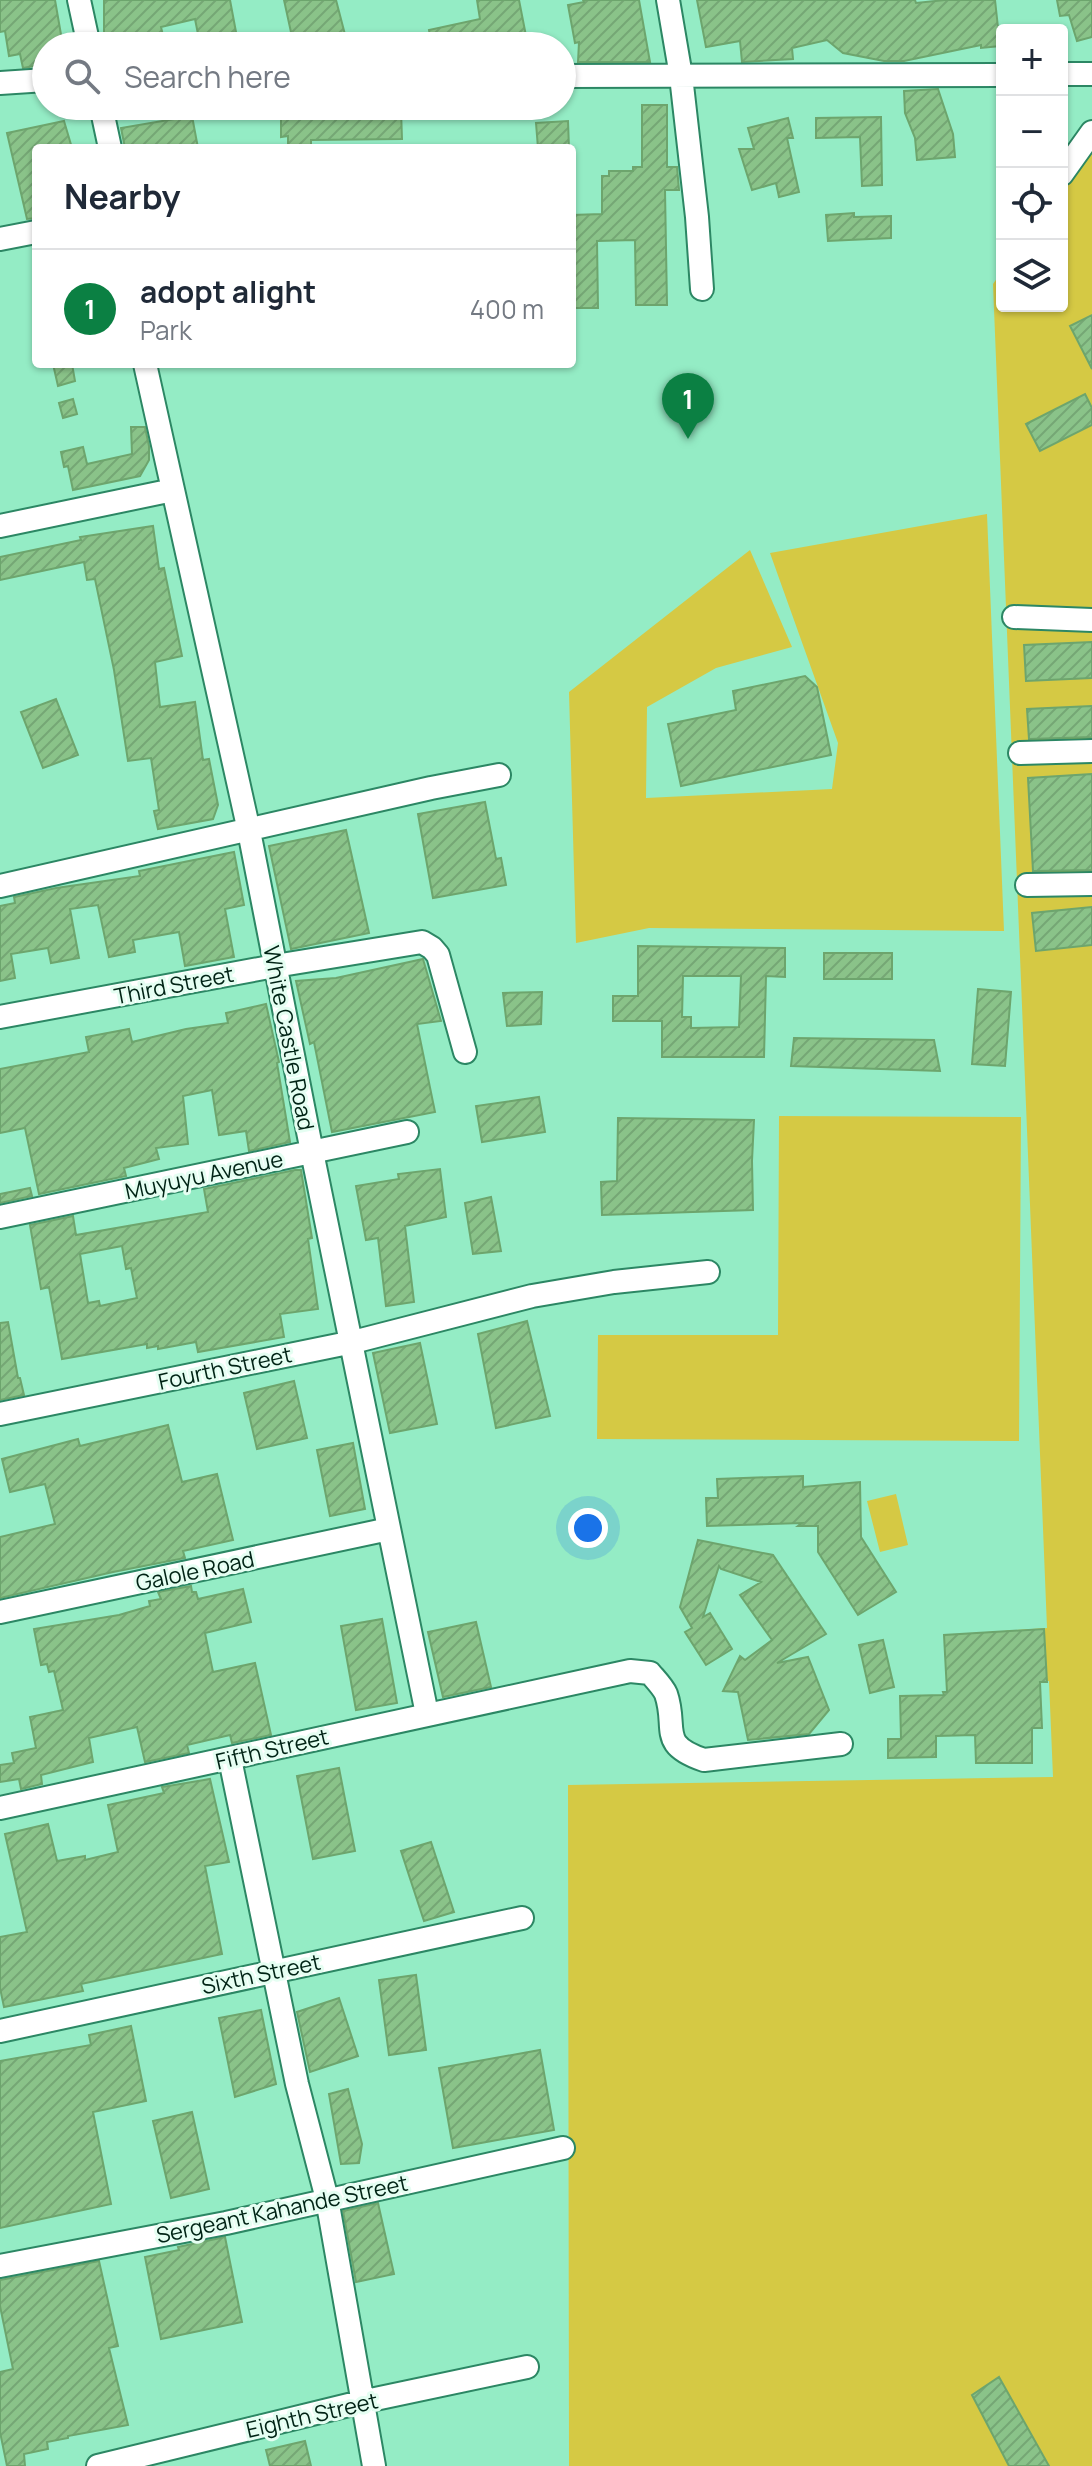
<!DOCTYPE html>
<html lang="en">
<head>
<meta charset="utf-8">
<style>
  body { margin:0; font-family:Manrope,sans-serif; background:#f6f6f7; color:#1f2937 }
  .controls { position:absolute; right:24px; top:24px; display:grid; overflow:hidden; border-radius:8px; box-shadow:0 2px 6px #0004 }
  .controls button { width:72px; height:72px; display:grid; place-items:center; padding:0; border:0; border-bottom:2px solid #e0e1e3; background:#fff; color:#1f2937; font:40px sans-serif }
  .you { position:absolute; left:588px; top:1528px; width:28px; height:28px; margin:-20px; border:6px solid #fff; border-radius:50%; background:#1a73e8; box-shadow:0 0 0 12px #1a73e833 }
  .badge { display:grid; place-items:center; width:52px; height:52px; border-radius:50%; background:#0b8043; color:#fff; font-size:26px; font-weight:700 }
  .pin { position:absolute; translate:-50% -66px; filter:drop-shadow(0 2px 4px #0008) }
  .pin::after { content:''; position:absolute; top:42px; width:28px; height:24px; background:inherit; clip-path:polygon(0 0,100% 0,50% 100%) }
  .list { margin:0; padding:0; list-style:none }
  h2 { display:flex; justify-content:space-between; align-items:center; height:104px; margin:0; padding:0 32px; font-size:34px }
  h2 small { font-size:26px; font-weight:400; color:#747a83 }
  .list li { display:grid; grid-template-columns:52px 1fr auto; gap:24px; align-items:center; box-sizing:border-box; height:120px; padding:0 32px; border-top:2px solid #e0e1e3 }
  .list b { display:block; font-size:30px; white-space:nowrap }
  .list p { margin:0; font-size:26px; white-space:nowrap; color:#747a83 }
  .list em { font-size:26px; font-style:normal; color:#747a83 }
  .icon { flex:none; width:44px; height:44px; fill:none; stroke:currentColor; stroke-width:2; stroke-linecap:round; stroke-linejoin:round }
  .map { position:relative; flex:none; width:1092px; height:2466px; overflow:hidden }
  .search { position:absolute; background:#fff; box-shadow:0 2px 6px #0004; left:32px; top:32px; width:544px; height:88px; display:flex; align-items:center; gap:20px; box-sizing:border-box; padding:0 28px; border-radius:44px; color:#747a83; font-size:30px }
  .panel { position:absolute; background:#fff; box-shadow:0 2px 6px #0004; left:32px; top:144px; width:544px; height:224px; border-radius:8px }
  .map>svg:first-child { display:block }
  .green { fill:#d5c944 }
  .building { fill:url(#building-hatch); stroke:#6da56d; stroke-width:2; fill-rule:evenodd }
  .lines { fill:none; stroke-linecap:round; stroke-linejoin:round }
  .minor-casing { stroke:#2c8764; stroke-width:26 }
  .minor { stroke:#fff; stroke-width:22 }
  .labels { text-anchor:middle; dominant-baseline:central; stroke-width:6; stroke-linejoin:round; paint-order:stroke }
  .street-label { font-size:22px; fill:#002315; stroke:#e5fef2 }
</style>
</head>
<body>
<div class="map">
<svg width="1092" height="2466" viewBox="0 0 1092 2466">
  <defs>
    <pattern id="building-hatch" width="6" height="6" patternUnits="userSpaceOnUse" patternTransform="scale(2)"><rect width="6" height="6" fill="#8ac389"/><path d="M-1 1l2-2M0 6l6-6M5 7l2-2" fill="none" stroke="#75a775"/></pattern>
  </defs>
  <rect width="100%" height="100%" fill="#94ecc5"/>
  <path class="green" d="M1092 142V2466H569L568 1785 1053 1777 1049 1681 947 1688 944 1635 1047 1628 993 284 1002 271V306H1062V185Z
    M987 514 1004 931 649 928 576 943 569 692 750 550 792 647 716 668 647 707 646 798 832 789 838 743 770 553Z
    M779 1116 1021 1117 1019 1441 597 1439 598 1335H778Z
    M896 1494 908 1545 880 1552 867 1501Z"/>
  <path class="building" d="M0 0H55L63 46H46V64L23 68 20 54 9 56 5 31 0 32Z
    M104 0H230L236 32 199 39 195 19 161 27 165 44 143 46 142 43H104Z
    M284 0H336L348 46H294Z
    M477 0H519L528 46H468V42L432 46 429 30 480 19Z
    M583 0H639L650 62H578L579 42 575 43 568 5 584 2Z
    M697 0H915L916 3 945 0H995L1000 46 981 48V45L904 61H884L843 53 827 40 792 48 793 59 742 62 740 41 706 47Z
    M1057 0H1092V37L1077 41 1069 15 1060 16Z
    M938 89 953 134 955 157 917 160 915 138 905 113 904 91Z
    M642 105H667V167H677L679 190H665L667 305H636L635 240 597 241 598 308H572V215L602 214V176H609V171H633V167H642Z
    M401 110 402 139 311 140V148H288V136L281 137V119L330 117V111Z
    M192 116 198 148H125L121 128Z
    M881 117 882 185 862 186 860 137 816 138V118Z
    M788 118 793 138H787L799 192 779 197 776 183 752 190 739 149H754L748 128Z
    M64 121 72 148H36V218L27 219 7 133Z
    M568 121 569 148H538L536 123Z
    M854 213V217L891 216V238L828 241 826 215Z
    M1092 315V369L1070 326Z
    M53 364H72L75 381 58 386Z
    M1085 394 1092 408V425L1040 451 1026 424Z
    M73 399 77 414 63 418 59 403Z
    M131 427H145L149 446V460L140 476 73 490 68 466 64 467 61 452 83 447 87 464 132 454Z
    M153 526 159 569 164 568 182 656 155 662 160 707 195 702 203 760 209 759 218 805 213 819 158 829 154 811 159 810 151 758 128 761 114 670 95 579 87 580 84 562 0 580V557L81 540 80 537Z
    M1092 642V678L1026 681 1024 645Z
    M805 676 817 687 831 755 681 786 668 724 736 710 733 691Z
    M56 699 78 755 43 768 21 712Z
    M1092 706V737L1029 739 1027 709Z
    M1092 774V870L1033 871 1028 778Z
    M485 802 496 859 501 858 506 885 433 898 418 814Z
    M346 830 369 933 291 949 269 846Z
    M234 852 244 905 225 909 234 957 185 966 179 932 133 940 135 952 109 957 98 905 70 909 79 958 51 963 48 948 11 954 15 978 0 981V906L15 903 14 897 56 888 140 876 139 871Z
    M1092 907V945L1036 951 1032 913Z
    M638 946 785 948V977L766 976 764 1057H662V1021H613V996H638ZM683 976H741L739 1027 691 1028V1017H682Z
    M824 953H892V979H824Z
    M423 959 441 1021 417 1024 435 1112 332 1132 314 1042 310 1044 296 981 336 978Z
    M978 989 1011 992 1005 1066 972 1064Z
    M542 992 541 1024 507 1026 503 993Z
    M266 1004 279 1062 277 1063 290 1142 249 1151 246 1131 219 1135 212 1090 183 1096 188 1144 156 1148 159 1159 124 1168 126 1176 39 1194 25 1128 0 1133V1069L89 1052 86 1037 129 1029 132 1042 186 1029 228 1023 226 1013Z
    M794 1038 934 1040 940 1071 791 1066Z
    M539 1097 545 1132 482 1142 476 1106Z
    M618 1118 754 1120 752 1161 753 1210 602 1215 601 1182 617 1181Z
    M440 1169 446 1217 405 1226 414 1302 386 1306 378 1238 366 1240 356 1186 399 1179 398 1174Z
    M295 1170H301L312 1238 308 1239 318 1309 280 1314 284 1337 198 1352 196 1342 158 1349V1346L147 1348V1344L62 1359 49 1287 41 1289 30 1225 73 1216 76 1235 208 1212 204 1189ZM122 1246 126 1269 131 1268 137 1298 100 1306 99 1301 88 1303 80 1254Z
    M30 1188 32 1196 0 1203V1194Z
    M491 1197 501 1251 473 1254 465 1203Z
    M527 1321 550 1416 496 1428 478 1334Z
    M8 1322 18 1378H20L24 1395 0 1400V1323Z
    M420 1343 437 1424 390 1433 373 1353Z
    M294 1381 307 1438 257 1449 244 1393Z
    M168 1425 182 1482 217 1474 233 1540 183 1551 185 1558 113 1572 0 1598V1537L55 1524 45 1484 10 1492 2 1459 78 1439 80 1446Z
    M353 1443 365 1509 330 1516 317 1450Z
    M803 1476V1487L860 1482 861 1537 896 1592 858 1615 818 1552V1526H798L802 1523 707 1526 706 1498H718L717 1479Z
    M698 1540 773 1555 826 1634 777 1663 808 1657 829 1710 809 1734 748 1740 738 1692 723 1691 740 1656 745 1660 772 1640 740 1595 761 1582 721 1569 719 1566 703 1617 710 1613 732 1649 706 1665 685 1632 692 1628 680 1607Z
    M191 1586 192 1592H196L198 1599 243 1589 251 1622 205 1633 213 1672 255 1663 271 1735 232 1743 230 1735 187 1745 189 1753 145 1762 137 1727 89 1738 93 1762 41 1775 42 1784 21 1789 19 1779 0 1782V1765L14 1763 12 1753 36 1748 30 1717 63 1710 54 1671 49 1672 47 1664 41 1665 34 1629 119 1615 150 1606 149 1601 161 1599 158 1592Z
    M382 1619 397 1703 356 1710 341 1626Z
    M476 1622 491 1687 443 1697 428 1632Z
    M1044 1629 1047 1682H1040L1042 1728H1032V1763H976L975 1735 936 1736V1757L888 1758V1739H901L900 1696 944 1695 943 1692H947L944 1635Z
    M883 1640 894 1687 870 1693 859 1645Z
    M339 1768 355 1851 313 1859 297 1776Z
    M210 1779 229 1862 205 1866 222 1954 81 1984 83 1991 4 2007 0 1988V1937L27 1932 5 1834 48 1824 57 1861 85 1856V1860L118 1852 108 1805 164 1793 162 1787Z
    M431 1842 454 1912 424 1921 401 1851Z
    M416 1975 426 2050 389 2055 379 1980Z
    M339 1998 358 2056 310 2072 297 2012Z
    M261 2010 276 2084 235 2097 219 2018Z
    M131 2026 146 2101 93 2112 111 2204 0 2228V2061L91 2045 89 2035Z
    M540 2050 554 2130 453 2148 439 2068Z
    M348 2089 362 2144 359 2163 341 2164 329 2094Z
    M192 2112 209 2189 171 2198 153 2121Z
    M378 2203 394 2274 356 2282 343 2211Z
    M225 2237 242 2322 161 2339 145 2257 179 2250 178 2247Z
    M99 2261 118 2346 109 2348 128 2425 68 2436V2438L47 2442 48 2449 24 2454 25 2466H7L0 2432V2372L13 2369 0 2306V2280Z
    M999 2377 1049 2466H1009L972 2395Z
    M305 2441 311 2466H270L266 2450Z"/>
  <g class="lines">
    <defs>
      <path id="minor" d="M79 0 89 46
        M668 0 681 76 697 217 702 289
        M1062 74H1092
        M562 76 1002 75
        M0 83 46 80
        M101 106 110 148
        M1062 174 1092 132
        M0 239 36 232
        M145 364 249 831 312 1152 427 1714
        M0 526 173 490
        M1014 617 1092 620
        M1020 753 1092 751
        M1027 885 1092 884
        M0 886 431 788 499 775
        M0 1017 275 966 422 942 432 948 438 955 465 1052
        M0 1217 407 1132
        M0 1414 353 1342 532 1296 614 1282 708 1272
        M0 1612 389 1529
        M230 1759 297 2084 327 2199 374 2466
        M0 1808 630 1671 650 1673C655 1679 663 1687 666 1694 678 1729 657 1744 704 1760L841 1744
        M0 2031 522 1918
        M0 2266 226 2223 563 2148
        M98 2466 361 2402 527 2367"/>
    </defs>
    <use href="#minor" class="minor-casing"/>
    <use href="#minor" class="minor"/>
  </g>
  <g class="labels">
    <g class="street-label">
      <text transform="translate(174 985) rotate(-11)">Third Street</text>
      <text transform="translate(289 1038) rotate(79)">White Castle Road</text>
      <text transform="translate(204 1175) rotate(-12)">Muyuyu Avenue</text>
      <text transform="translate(225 1368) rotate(-12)">Fourth Street</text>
      <text transform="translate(195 1571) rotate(-12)">Galole Road</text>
      <text transform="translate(272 1749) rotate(-13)">Fifth Street</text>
      <text transform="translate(261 1974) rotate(-12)">Sixth Street</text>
      <text transform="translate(282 2209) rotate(-12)">Sergeant Kahande Street</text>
      <text transform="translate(312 2415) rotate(-13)">Eighth Street</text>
    </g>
  </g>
</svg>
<div class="controls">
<button>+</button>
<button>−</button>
<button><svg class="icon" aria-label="locate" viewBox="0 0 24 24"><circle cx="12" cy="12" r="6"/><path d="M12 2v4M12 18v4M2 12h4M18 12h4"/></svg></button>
<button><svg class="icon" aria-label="layers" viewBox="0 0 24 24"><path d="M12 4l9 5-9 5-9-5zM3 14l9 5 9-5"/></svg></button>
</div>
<div class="you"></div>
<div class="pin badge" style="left:688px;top:439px">1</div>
<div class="search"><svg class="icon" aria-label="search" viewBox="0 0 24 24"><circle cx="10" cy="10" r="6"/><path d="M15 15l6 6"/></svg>Search here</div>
<section class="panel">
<h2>Nearby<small></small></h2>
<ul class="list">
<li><span class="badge">1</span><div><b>adopt alight</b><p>Park</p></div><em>400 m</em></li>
</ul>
</section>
</div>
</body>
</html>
